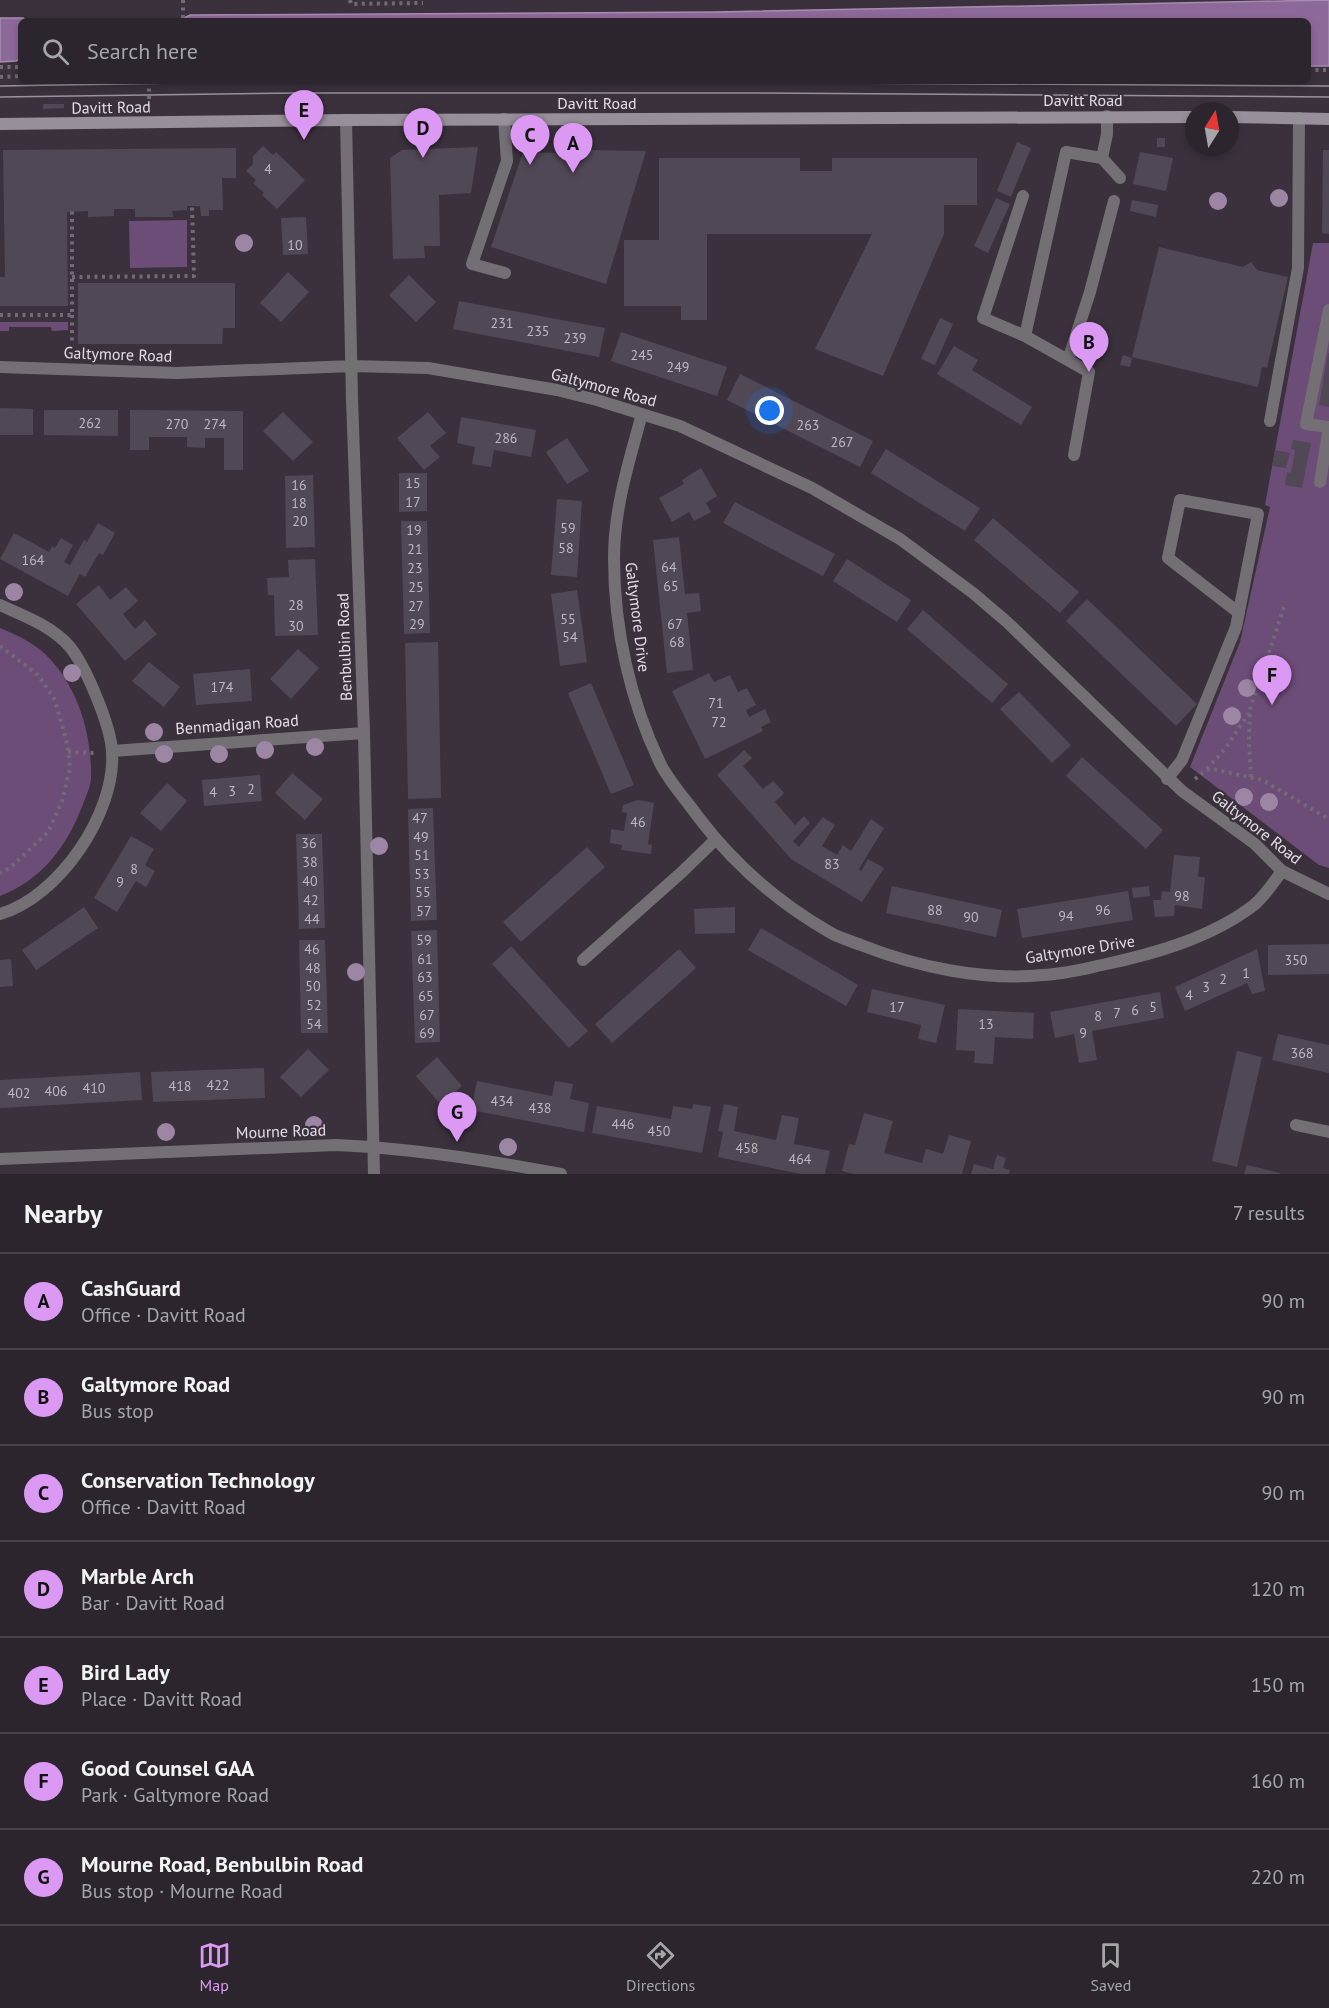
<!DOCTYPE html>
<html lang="en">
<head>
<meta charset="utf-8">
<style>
  body { margin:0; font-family:"PT Sans",sans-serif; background:#342d36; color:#f1f3f6 }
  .compass { position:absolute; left:1185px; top:102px; width:54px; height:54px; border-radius:50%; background:#2c252e; box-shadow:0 3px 9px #0003; rotate:11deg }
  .you { position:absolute; left:770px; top:411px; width:21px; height:21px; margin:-15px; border:4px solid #fff; border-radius:50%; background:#1a73e8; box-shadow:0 0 0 9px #1a73e833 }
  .badge { display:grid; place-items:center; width:39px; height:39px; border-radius:50%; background:#dc99f4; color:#111; font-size:20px; font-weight:700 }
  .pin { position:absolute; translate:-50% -50px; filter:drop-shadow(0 2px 3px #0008) }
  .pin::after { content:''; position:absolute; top:32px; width:21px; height:18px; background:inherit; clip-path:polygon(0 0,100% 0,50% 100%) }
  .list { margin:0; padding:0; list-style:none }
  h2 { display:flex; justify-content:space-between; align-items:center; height:78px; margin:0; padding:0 24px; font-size:26px }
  h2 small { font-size:20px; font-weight:400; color:#a6a5aa }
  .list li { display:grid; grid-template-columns:39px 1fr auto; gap:18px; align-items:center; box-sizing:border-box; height:96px; padding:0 24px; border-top:2px solid #48424a }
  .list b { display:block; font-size:22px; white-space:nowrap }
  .list p { margin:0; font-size:20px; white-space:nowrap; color:#a6a5aa }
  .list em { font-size:20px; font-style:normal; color:#a6a5aa }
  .icon { flex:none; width:33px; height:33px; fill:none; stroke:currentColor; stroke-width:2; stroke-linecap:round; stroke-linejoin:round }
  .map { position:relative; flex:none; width:1329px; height:1174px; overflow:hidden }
  .search { position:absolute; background:#2c252e; box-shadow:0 3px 9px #0003; left:18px; right:18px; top:18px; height:66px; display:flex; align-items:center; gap:15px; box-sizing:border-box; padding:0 21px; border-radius:9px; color:#a6a5aa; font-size:22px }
  .sheet { height:750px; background:#2c252e }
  nav { display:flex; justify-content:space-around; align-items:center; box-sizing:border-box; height:84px; border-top:2px solid #48424a; background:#2c252e; font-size:16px; color:#a6a5aa }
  nav a { display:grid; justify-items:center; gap:3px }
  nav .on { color:#dc99f4 }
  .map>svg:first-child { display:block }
  .green { fill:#6c4d77 }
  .water { fill:#8d699a; stroke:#a78cb0; stroke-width:1.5 }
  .building { fill:#514855 }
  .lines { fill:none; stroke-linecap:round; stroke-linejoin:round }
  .path { stroke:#726a74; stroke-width:4; stroke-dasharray:3 4.5; stroke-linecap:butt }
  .service { stroke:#736f75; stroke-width:12 }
  .minor { stroke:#736f75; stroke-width:12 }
  .secondary { stroke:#978f99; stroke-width:12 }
  .tram { stroke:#99929c; stroke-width:1.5 }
  .tree { fill:#9c86a4 }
  .labels { text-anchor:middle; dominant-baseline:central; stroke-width:4.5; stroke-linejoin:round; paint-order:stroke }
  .number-label { font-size:14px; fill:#beb8c1 }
  .street-label { font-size:16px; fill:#e3dde5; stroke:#3a313d }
</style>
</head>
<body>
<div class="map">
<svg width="1329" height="1174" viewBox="0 0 1329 1174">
  <rect width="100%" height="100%" fill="#3a313d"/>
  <path class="green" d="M187 220V267L130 268 129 221Z
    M1313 243H1329V868L1319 865 1190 767 1240 642 1270 507 1265 505Z
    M0 322H68V330L52 331 51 327H9V331H0Z
    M0 628C15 634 36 644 47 656 78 687 92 734 91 778 91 786 86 796 83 804 68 845 42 880 0 896Z"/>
  <path class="water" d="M1329 0V66H1308V21H178L190 15 716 12Z
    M0 18H23L27 21H21V58L16 61 0 62Z"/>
  <path class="building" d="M43 104H64V108L43 109Z
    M1157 138H1165V147H1157Z
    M1017 142 1031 148 1011 197 997 191Z
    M263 146 273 155 276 152 305 180 277 209 262 195 264 193 253 183 256 180 246 171 253 164V156Z
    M478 147 471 193 439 195 440 246H424L425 258 393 259 390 158 402 150Z
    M236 148V178H222L223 210H209V216H201L200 206H187V210L172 211 173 217H135V209H114V216L88 217V211L67 212 68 306H0V277H5L3 150Z
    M587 150 646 151 606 284 491 247 523 152 555 153 583 161Z
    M1323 150H1329V234L1322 233Z
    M1140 152 1173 158 1166 191 1133 184Z
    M659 158H800V171H832V158H977V205H944V234L883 376 815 349 872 234H707V320H681V306H624V240H659Z
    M996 198 1010 204 988 253 974 246Z
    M1132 200 1158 205 1156 217 1130 211Z
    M306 217 308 254 283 255 281 218Z
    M1159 247 1243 267 1251 262 1257 270 1288 277 1267 368 1262 367 1258 387 1132 357Z
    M288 272 309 292 281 322 260 303Z
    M409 275 436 302 416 322 389 295Z
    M78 283H235V328H223L222 344H78Z
    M459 301 605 328 599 357 453 329Z
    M940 318 953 324 935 365 921 359Z
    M621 332 727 367 717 396 611 361Z
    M954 346 978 360 972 370 1032 407 1021 425 937 374Z
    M1328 353H1329V407L1319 405Z
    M1123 355 1132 358 1130 367 1120 365Z
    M740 374 873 441 860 467 727 400Z
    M0 408 33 409V435H0Z
    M44 410H118V436L44 435Z
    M130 410 243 411V470H224V438H205V448L187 447V437H149V450H130Z
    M283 412 313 442 293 461 263 431Z
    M428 412 446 433 430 446 440 457 424 470 397 438Z
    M461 417 536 430 531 457 494 450 491 467 472 464 475 447 457 443Z
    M567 438 589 471 567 484 546 452Z
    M1293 440 1311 443 1302 488 1285 485 1287 472 1291 473 1295 450 1291 449Z
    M886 449 980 508 965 531 871 473Z
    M1275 450 1290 453 1286 468 1272 466Z
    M701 468 717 496 706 503 711 512 694 521 689 512 672 522 659 498 684 484 682 480Z
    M399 473H427V511L399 512Z
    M313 475 315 547 286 548 285 476Z
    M557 499 582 501 577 577 551 575Z
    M735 502 835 554 823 576 723 523Z
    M993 518 1079 592 1060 613 974 540Z
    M401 521H427L430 633 404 634Z
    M98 523 115 533 103 555 99 553 85 577 80 574 68 596 0 559 14 533 49 552 52 546 55 548 61 538 73 545 64 562 70 565 84 540 87 542Z
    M679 537 685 594 699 593 701 611 687 613 693 670 667 673 653 540Z
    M315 559 318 635 275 636 274 595H268L267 578 289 577 288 560Z
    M847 559 911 600 897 622 833 581Z
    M99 585 110 600 126 587 138 601 123 614 135 629 145 620 157 634 125 661 76 604Z
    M577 590 587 662 560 666 551 594Z
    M1087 599 1197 704 1176 726 1066 621Z
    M923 610 1008 684 992 703 907 629Z
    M438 642 441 798 408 799 405 643Z
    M298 649 319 668 291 699 270 679Z
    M149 662 180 687 164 707 132 681Z
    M250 669 252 701 196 705 193 674Z
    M709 673 714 682 730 675 738 692 747 688 756 705 746 710 749 717 765 709 771 722 761 727 763 731 705 759 672 691Z
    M591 683 634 785 611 794 568 693Z
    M1019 692 1071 745 1052 763 1000 709Z
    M744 750 752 758 743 766 763 789 773 781 778 786 784 793 775 802 795 825 804 816 810 823 793 841 799 847 823 817 835 825 822 846 837 855 843 845 851 851 871 819 884 828 859 869 861 871 868 859 884 868 862 902 791 859 717 775Z
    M1082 757 1163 830 1146 849 1066 776Z
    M292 773 323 799 305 820 275 793Z
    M260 775 262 801 204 806 202 780Z
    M167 783 187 801 161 831 140 813Z
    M638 800 654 803 648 844 652 845 651 854 621 850 622 845 610 843 611 829 624 831 627 813 622 812 623 805Z
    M433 808 437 920 411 921 408 809Z
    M296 834H322L325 928 299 929Z
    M131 836 154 849 145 865 155 871 146 887 136 881 117 912 94 898Z
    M587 847 605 867 521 942 503 922Z
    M1174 855 1200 857 1198 877H1205L1202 909 1175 905 1174 916 1155 917 1153 900H1161L1162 891 1170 892Z
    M892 886 1002 910 996 937 886 913Z
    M1149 886 1150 896 1133 898 1132 888Z
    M1128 891 1133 920 1022 938 1017 909Z
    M84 907 98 928 36 970 22 950Z
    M735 907V933L695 934 694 909Z
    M761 928 858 985 846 1006 748 950Z
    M437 930 440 1042 415 1043 411 931Z
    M299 940H325L328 1033H301Z
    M1329 944V974L1268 975V945Z
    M511 946 588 1031 569 1048 492 964Z
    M679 949 696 968 612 1043 595 1024Z
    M1257 949 1265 991 1252 994 1247 983 1185 1011 1175 987Z
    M11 959 13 986 0 987V960Z
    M872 989 945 1005 936 1043 918 1039 921 1025 867 1012Z
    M1160 992 1164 1018 1092 1031 1097 1060 1079 1063 1074 1034 1055 1038 1050 1012Z
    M958 1009 1034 1013 1033 1039 995 1037 993 1064 974 1063 975 1051 956 1050Z
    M1278 1034 1329 1045V1073L1272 1060Z
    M308 1049 329 1070 301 1097 280 1077Z
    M1237 1051 1262 1057 1237 1167 1212 1161Z
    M437 1057 462 1086 441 1105 416 1076Z
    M264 1068 265 1098 153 1102 151 1072Z
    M140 1072 142 1100 0 1108V1080Z
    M477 1081 552 1096 555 1081 573 1084 570 1099 589 1103 584 1132 471 1110Z
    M693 1104 711 1107 702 1153 592 1133 597 1106 671 1119 673 1106 692 1109Z
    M724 1104 738 1107 734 1131 776 1140 782 1115 799 1118 794 1144 830 1151 825 1174H801L718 1157 723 1132 718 1131Z
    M864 1113 893 1121 884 1153 922 1163 926 1149 943 1154 949 1135 971 1141 962 1174H854L842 1171 849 1144 855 1145Z
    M997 1155 1006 1158 1003 1168 1010 1170 1009 1174H971L974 1164 993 1169Z
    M1247 1165 1280 1173V1174H1244Z"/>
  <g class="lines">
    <path class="path" d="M183 0V21
      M350 0 351 4 423 3
      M0 67H21
      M1308 70H1329
      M0 77 21 76
      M149 81V104
      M72 277 194 276 192 206
      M0 315H72V211
      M72 315V351
      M0 646 38 675 55 700 68 747 70 769 62 801 48 832 10 868 0 873
      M68 752 95 753
      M1207 769 1225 749 1249 713
      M1251 777 1249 742 1250 709 1285 604
      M1195 779 1206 770 1213 769 1262 780 1329 819"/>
    <path class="service" d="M504 119 507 161 472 264 505 273
      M1102 158 1120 178
      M1023 196 983 318 1025 336 1089 372 1074 455
      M1025 336 1066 152 1102 158 1107 134V116
      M1068 360 1090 292 1114 201
      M1270 421 1298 268 1299 118
      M1320 482 1329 427 1306 424 1329 310
      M1167 779 1182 760 1236 627 1258 514 1180 500 1168 558 1239 613"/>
    <path class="minor" d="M346 120 352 399 364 733 374 1174
      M0 367 177 373 352 366 428 368 557 390 597 400 680 426 812 488 900 539 973 593 1007 622 1182 791 1255 844 1282 871 1329 894
      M642 414C629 461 614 509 614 558 614 629 630 701 661 765 671 784 687 801 699 818 734 864 780 904 831 933 840 938 851 941 861 945 917 967 983 981 1043 975 1063 974 1083 969 1102 965 1154 954 1211 938 1254 905 1265 896 1273 883 1282 871
      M0 605C24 616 52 626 70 647 86 667 111 726 112 752 116 813 59 897 0 914
      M112 751 364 733
      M583 960 682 872 716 839
      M1296 1125 1329 1132
      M0 1159 336 1145C412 1148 487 1160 561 1174"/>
    <path class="secondary" d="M1230 117 1329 119
      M0 124 346 120 1194 117"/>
    <path class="tram" d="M0 86 178 83 662 82 1329 86
      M0 97 297 93H754L1329 97"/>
  </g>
  <g class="tree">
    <circle cx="1279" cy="198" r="9"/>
    <circle cx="1218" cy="201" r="9"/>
    <circle cx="244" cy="243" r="9"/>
    <circle cx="14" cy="592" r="9"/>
    <circle cx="72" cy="673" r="9"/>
    <circle cx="1247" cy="688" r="9"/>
    <circle cx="1232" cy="716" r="9"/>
    <circle cx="154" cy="732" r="9"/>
    <circle cx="315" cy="747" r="9"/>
    <circle cx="265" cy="750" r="9"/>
    <circle cx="164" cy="754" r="9"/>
    <circle cx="219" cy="754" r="9"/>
    <circle cx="1244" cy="797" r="9"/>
    <circle cx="1269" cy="802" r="9"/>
    <circle cx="379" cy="846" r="9"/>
    <circle cx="356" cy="972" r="9"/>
    <circle cx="314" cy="1125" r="9"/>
    <circle cx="166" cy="1132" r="9"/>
    <circle cx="508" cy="1147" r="9"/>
  </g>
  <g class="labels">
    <g class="number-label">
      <text x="268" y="169">4</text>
      <text x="295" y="245">10</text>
      <text x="502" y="323">231</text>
      <text x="538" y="331">235</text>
      <text x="575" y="338">239</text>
      <text x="642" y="355">245</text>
      <text x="678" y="367">249</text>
      <text x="90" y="423">262</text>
      <text x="177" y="424">270</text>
      <text x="215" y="424">274</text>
      <text x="808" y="425">263</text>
      <text x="506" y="438">286</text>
      <text x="842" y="442">267</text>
      <text x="413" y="483">15</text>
      <text x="299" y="485">16</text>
      <text x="413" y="502">17</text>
      <text x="299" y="503">18</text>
      <text x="300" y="521">20</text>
      <text x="568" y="528">59</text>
      <text x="414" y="530">19</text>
      <text x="566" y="548">58</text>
      <text x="415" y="549">21</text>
      <text x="33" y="560">164</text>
      <text x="669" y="567">64</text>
      <text x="415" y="568">23</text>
      <text x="671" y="586">65</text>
      <text x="416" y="587">25</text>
      <text x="296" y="605">28</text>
      <text x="416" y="606">27</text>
      <text x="568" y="619">55</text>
      <text x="417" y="624">29</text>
      <text x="675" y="624">67</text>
      <text x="296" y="626">30</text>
      <text x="570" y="637">54</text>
      <text x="677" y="642">68</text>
      <text x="222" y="687">174</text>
      <text x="716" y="703">71</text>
      <text x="719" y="722">72</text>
      <text x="251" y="789">2</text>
      <text x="232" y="791">3</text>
      <text x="213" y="792">4</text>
      <text x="420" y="818">47</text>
      <text x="638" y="822">46</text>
      <text x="421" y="837">49</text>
      <text x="309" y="843">36</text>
      <text x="422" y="855">51</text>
      <text x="310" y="862">38</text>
      <text x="832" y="864">83</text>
      <text x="134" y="869">8</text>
      <text x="422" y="874">53</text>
      <text x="310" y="881">40</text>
      <text x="120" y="882">9</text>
      <text x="423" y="892">55</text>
      <text x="1182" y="896">98</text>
      <text x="311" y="900">42</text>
      <text x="935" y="910">88</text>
      <text x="1103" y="910">96</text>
      <text x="424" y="911">57</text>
      <text x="1066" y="916">94</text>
      <text x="971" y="917">90</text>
      <text x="312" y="919">44</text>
      <text x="424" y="940">59</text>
      <text x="312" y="949">46</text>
      <text x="425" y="959">61</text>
      <text x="1296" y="960">350</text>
      <text x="313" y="968">48</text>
      <text x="1246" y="973">1</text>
      <text x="425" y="977">63</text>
      <text x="1223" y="979">2</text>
      <text x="313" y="986">50</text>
      <text x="1206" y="987">3</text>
      <text x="1189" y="995">4</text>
      <text x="426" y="996">65</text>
      <text x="314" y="1005">52</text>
      <text x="897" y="1007">17</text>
      <text x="1153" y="1007">5</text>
      <text x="1135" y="1010">6</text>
      <text x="1117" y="1013">7</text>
      <text x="427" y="1015">67</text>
      <text x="1098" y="1016">8</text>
      <text x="314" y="1024">54</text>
      <text x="986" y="1024">13</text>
      <text x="427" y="1033">69</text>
      <text x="1083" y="1033">9</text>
      <text x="1302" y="1053">368</text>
      <text x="218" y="1085">422</text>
      <text x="180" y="1086">418</text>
      <text x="94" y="1088">410</text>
      <text x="56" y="1091">406</text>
      <text x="19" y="1093">402</text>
      <text x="502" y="1101">434</text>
      <text x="540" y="1108">438</text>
      <text x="623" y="1124">446</text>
      <text x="659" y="1131">450</text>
      <text x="747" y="1148">458</text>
      <text x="800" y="1159">464</text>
    </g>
    <g class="street-label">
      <text x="1083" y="100">Davitt Road</text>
      <text x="597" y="103">Davitt Road</text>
      <text transform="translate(111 107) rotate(-1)">Davitt Road</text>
      <text transform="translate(118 354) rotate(2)">Galtymore Road</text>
      <text transform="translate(604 387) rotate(15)">Galtymore Road</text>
      <text transform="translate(638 617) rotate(83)">Galtymore Drive</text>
      <text transform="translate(344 647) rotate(-92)">Benbulbin Road</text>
      <text transform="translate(237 724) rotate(-4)">Benmadigan Road</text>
      <text transform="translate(1257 827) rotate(38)">Galtymore Road</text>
      <text transform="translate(1080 949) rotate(-9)">Galtymore Drive</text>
      <text transform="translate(281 1131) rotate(-2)">Mourne Road</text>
    </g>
  </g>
</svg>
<svg class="compass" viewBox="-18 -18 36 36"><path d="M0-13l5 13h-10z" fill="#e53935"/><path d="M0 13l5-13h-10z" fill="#a6a5aa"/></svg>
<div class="you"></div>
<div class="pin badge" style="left:573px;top:173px">A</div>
<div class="pin badge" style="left:1089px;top:372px">B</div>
<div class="pin badge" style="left:530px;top:165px">C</div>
<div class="pin badge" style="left:423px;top:158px">D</div>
<div class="pin badge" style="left:304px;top:140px">E</div>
<div class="pin badge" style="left:1272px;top:705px">F</div>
<div class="pin badge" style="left:457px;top:1142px">G</div>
<div class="search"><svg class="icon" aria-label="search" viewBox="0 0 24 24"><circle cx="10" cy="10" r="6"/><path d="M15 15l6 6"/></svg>Search here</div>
</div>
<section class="sheet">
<h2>Nearby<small>7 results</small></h2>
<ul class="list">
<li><span class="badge">A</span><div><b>CashGuard</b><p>Office · Davitt Road</p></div><em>90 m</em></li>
<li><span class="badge">B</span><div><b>Galtymore Road</b><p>Bus stop</p></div><em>90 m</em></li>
<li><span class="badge">C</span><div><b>Conservation Technology</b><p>Office · Davitt Road</p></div><em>90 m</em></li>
<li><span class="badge">D</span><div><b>Marble Arch</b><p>Bar · Davitt Road</p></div><em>120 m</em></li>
<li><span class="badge">E</span><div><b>Bird Lady</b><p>Place · Davitt Road</p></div><em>150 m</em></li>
<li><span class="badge">F</span><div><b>Good Counsel GAA</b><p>Park · Galtymore Road</p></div><em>160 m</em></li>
<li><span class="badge">G</span><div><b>Mourne Road, Benbulbin Road</b><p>Bus stop · Mourne Road</p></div><em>220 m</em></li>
</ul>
</section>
<nav>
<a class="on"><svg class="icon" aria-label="map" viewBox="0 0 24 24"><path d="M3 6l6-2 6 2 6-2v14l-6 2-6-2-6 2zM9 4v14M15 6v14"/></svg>Map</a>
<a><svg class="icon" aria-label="directions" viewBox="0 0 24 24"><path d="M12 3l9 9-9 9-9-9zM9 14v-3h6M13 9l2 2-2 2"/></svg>Directions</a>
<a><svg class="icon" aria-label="saved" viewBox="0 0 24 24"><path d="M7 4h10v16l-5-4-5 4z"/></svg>Saved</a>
</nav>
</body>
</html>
